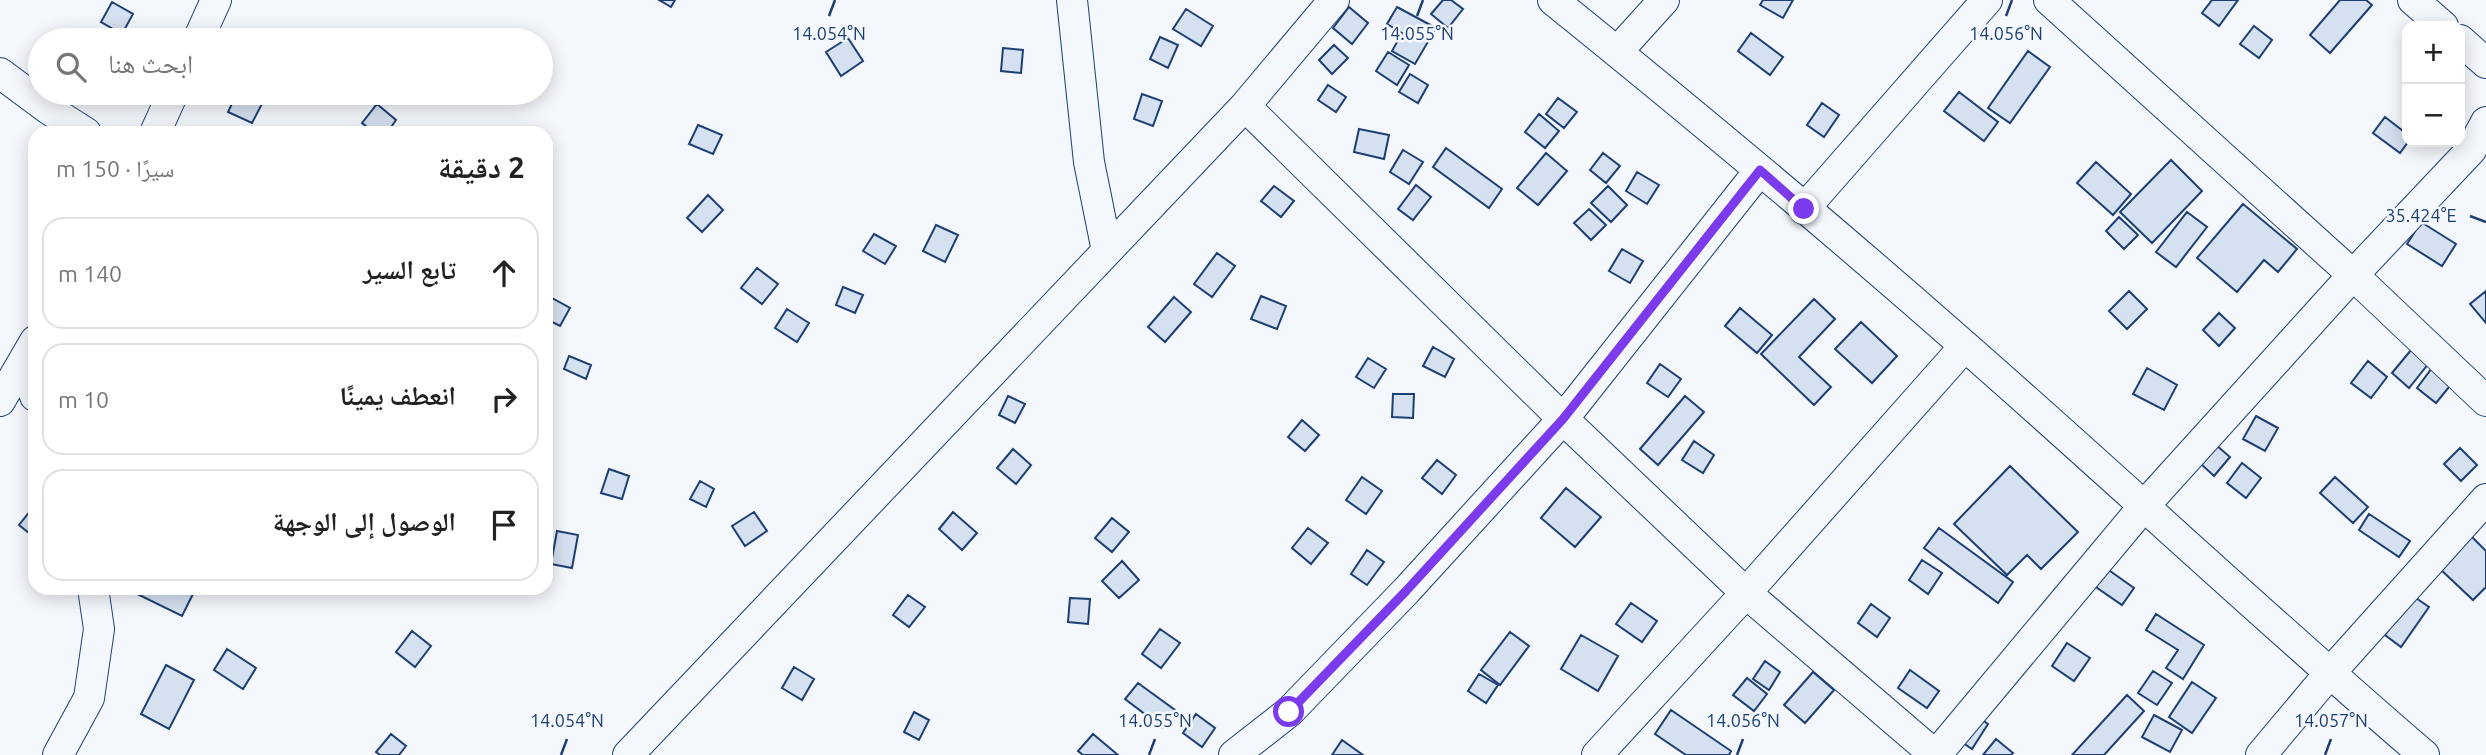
<!DOCTYPE html>
<html lang="ar">
<head>
<meta charset="utf-8">
<style>
  body { margin:0; font-family:Ubuntu,"Noto Naskh Arabic",sans-serif; background:#f2f2f2; color:#222; direction:rtl }
  .controls { position:absolute; right:21px; top:21px; display:grid; overflow:hidden; border-radius:14px; box-shadow:0 4px 18px #0003 }
  .controls button { width:63px; height:63px; display:grid; place-items:center; padding:0; border:0; border-bottom:2px solid #e0e0e0; background:#fff; color:#222; font:35px sans-serif }
  .stop { position:absolute; width:21px; height:21px; margin:-16px; border:5px solid #7c3aed; border-radius:50%; background:#fff }
  .stop.end { background:#7c3aed; border-color:#fff; box-shadow:0 2px 7px #0008 }
  .list { margin:0; padding:0; list-style:none }
  h2 { display:flex; justify-content:space-between; align-items:center; height:91px; margin:0; padding:0 28px; font-size:30px }
  h2 small { font-size:23px; font-weight:400; color:#767676 }
  .list li { display:grid; grid-template-columns:46px 1fr auto; gap:21px; align-items:center; box-sizing:border-box; height:112px; margin:0 14px 14px; padding:0 14px; border:2px solid #e0e0e0; border-radius:21px }
  .list b { display:block; font-size:26px; white-space:nowrap }
  .list em { font-size:23px; font-style:normal; color:#767676 }
  .icon { flex:none; width:38px; height:38px; fill:none; stroke:currentColor; stroke-width:2; stroke-linecap:round; stroke-linejoin:round }
  .map { position:relative; flex:none; width:2486px; height:755px; overflow:hidden; direction:ltr }
  .search { position:absolute; background:#fff; box-shadow:0 4px 18px #0003; left:28px; top:28px; width:525px; height:77px; display:flex; align-items:center; gap:18px; box-sizing:border-box; padding:0 24px; border-radius:38px; color:#767676; font-size:26px }
  .panel { position:absolute; background:#fff; box-shadow:0 4px 18px #0003; left:28px; top:126px; width:525px; height:469px; border-radius:21px; direction:rtl }
  .map>svg:first-child { display:block }
  .building { fill:#d5e0f0; stroke:#1d3f73; stroke-width:2 }
  .lines { fill:none; stroke-linecap:round; stroke-linejoin:round }
  .street-casing { stroke:#1d3f73; stroke-width:32 }
  .street { stroke:#f4f7fb; stroke-width:30 }
  .route { stroke:#7c3aed; stroke-width:9 }
  .ticks { fill:none; stroke:#1d3f73; stroke-width:2.5 }
  .ticks-label { font-size:18px; text-anchor:middle; fill:#1d3f73; stroke:#f4f7fb; stroke-width:5; stroke-linejoin:round; paint-order:stroke }
</style>
</head>
<body>
<div class="map">
<svg width="2486" height="755" viewBox="0 0 2486 755">
  <rect width="100%" height="100%" fill="#f4f7fb"/>
  <path class="building" d="M659 0H675L671 7Z
    M1443 0H1451L1463 9 1448 28 1431 14Z
    M1763 0H1793L1783 18 1760 5Z
    M2212 0H2238L2219 26 2202 13Z
    M2340 0H2366L2372 5 2330 53 2310 35Z
    M112 2 133 14 122 34 101 22Z
    M1349 7 1368 23 1352 44 1333 28Z
    M1397 7 1436 28 1415 64 1392 51 1402 33 1387 24Z
    M1186 9 1213 26 1201 46 1173 29Z
    M2254 26 2272 40 2259 58 2240 44Z
    M1751 33 1783 57 1770 75 1738 51Z
    M1160 37 1178 45 1168 68 1150 59Z
    M848 38 863 61 841 76 826 52Z
    M1334 45 1348 58 1332 74 1319 60Z
    M1003 48 1023 50 1021 73 1001 71Z
    M2028 51 2050 67 2010 123 1988 108Z
    M1388 52 1409 65 1397 85 1376 71Z
    M1410 74 1428 85 1418 103 1399 92Z
    M1328 85 1346 97 1336 112 1318 100Z
    M1959 92 1998 122 1984 141 1944 111Z
    M237 93H249L264 100 252 123 228 112Z
    M1142 94 1162 101 1153 126 1134 119Z
    M1558 98 1577 112 1564 128 1546 114Z
    M1822 103 1839 115 1824 137 1807 125Z
    M377 104 396 120 387 133H375L362 123Z
    M1539 114 1559 131 1545 148 1525 132Z
    M2385 117 2407 134 2408 142 2400 153 2373 133Z
    M698 125 722 135 713 154 689 144Z
    M1359 129 1389 135 1384 159 1354 152Z
    M1446 148 1502 189 1489 208 1433 167Z
    M1403 150 1423 162 1409 184 1390 172Z
    M1546 153 1567 171 1538 205 1517 188Z
    M1603 153 1620 166 1606 183 1590 170Z
    M2171 160 2202 191 2152 243 2120 212Z
    M2096 162 2131 194 2113 215 2077 183Z
    M1637 172 1659 185 1647 204 1626 191Z
    M1416 185 1431 197 1413 220 1398 209Z
    M1274 186 1294 201 1281 217 1261 201Z
    M1608 186 1627 205 1611 222 1591 203Z
    M708 195 723 210 702 232 687 218Z
    M2243 204 2297 249 2278 272 2264 260 2237 292 2197 258Z
    M1589 209 1606 225 1591 240 1574 223Z
    M2187 212 2207 227 2176 267 2156 252Z
    M2119 217 2138 235 2124 249 2106 231Z
    M2421 222 2456 244 2442 266 2407 244Z
    M936 225 958 235 945 262 923 251Z
    M874 234 896 246 885 264 863 251Z
    M1622 249 1643 261 1630 283 1609 271Z
    M1217 253 1235 266 1212 297 1194 284Z
    M757 268 778 284 762 304 741 288Z
    M843 287 863 295 855 313 836 305Z
    M2129 291 2147 309 2127 329 2109 311Z
    M2486 291V323L2470 304Z
    M1261 296 1286 306 1277 329 1251 319Z
    M1174 297 1191 312 1165 342 1148 327Z
    M552 298 570 308 560 326 546 319V308Z
    M1814 299 1835 319 1799 357 1831 387 1814 405 1761 354Z
    M1740 308 1772 335 1757 353 1725 326Z
    M787 309 809 323 797 342 775 328Z
    M2219 313 2235 328 2219 346 2203 330Z
    M1861 322 1897 356 1872 383 1835 349Z
    M2416 344 2433 358 2409 388 2392 373Z
    M1433 347 1454 359 1445 377 1423 366Z
    M569 356 591 365 586 379 564 369Z
    M1368 358 1386 369 1374 388 1356 377Z
    M2438 360 2458 376 2436 403 2417 388Z
    M2368 361 2387 377 2371 398 2351 383Z
    M1660 364 1681 379 1668 397 1647 383Z
    M2147 368 2177 385 2164 410 2133 394Z
    M1393 394H1414L1413 418 1392 417Z
    M1008 396 1025 404 1015 423 999 415Z
    M1685 396 1704 412 1658 465 1640 449Z
    M2256 416 2278 428 2265 451 2243 439Z
    M1302 420 1319 435 1305 451 1288 437Z
    M1694 441 1714 455 1703 473 1682 460Z
    M2216 445 2230 457 2214 476 2201 464Z
    M2460 448 2477 465 2461 481 2444 464Z
    M1013 449 1031 465 1016 484 997 468Z
    M1437 460 1456 475 1442 494 1422 478Z
    M2242 463 2261 478 2246 498 2227 483Z
    M2010 466 2078 532 2041 569 2027 555 2007 575 1954 524Z
    M609 469 629 476 622 499 601 493Z
    M1362 477 1382 491 1366 514 1346 500Z
    M2335 477 2368 507 2353 523 2320 493Z
    M700 481 714 489 706 507 690 499Z
    M1566 488 1601 517 1575 547 1541 518Z
    M35 505V536L34 537 19 525Z
    M754 512 767 531 745 546 732 526Z
    M953 512 977 533 962 550 939 529Z
    M2369 514 2410 541 2399 557 2359 530Z
    M1112 518 1129 532 1112 552 1095 538Z
    M1308 528 1328 543 1311 564 1292 548Z
    M1939 528 2013 582 1998 603 1924 548Z
    M557 531 578 535 572 568 551 564Z
    M2470 535 2486 551V587L2473 600 2439 568Z
    M1367 550 1384 562 1367 585 1351 574Z
    M1922 560 1942 573 1928 594 1909 580Z
    M1122 561 1139 580 1119 598 1102 581Z
    M2103 566 2134 588 2122 605 2090 583Z
    M132 588H196L182 616 131 591Z
    M908 595 925 607 909 627 893 615Z
    M2413 596 2429 607 2401 647 2385 635Z
    M1070 598 1090 599 1088 624 1068 622Z
    M1631 603 1657 621 1642 642 1616 624Z
    M1871 604 1890 618 1877 637 1858 623Z
    M2156 614 2204 645 2183 679 2166 668 2178 650 2146 630Z
    M1160 629 1180 643 1161 668 1142 654Z
    M412 631 431 646 415 667 396 652Z
    M1510 632 1529 646 1500 685 1481 670Z
    M1581 635 1618 656 1598 691 1561 669Z
    M2067 643 2090 658 2074 681 2052 666Z
    M227 649 256 668 243 689 214 670Z
    M1765 661 1780 672 1769 690 1753 679Z
    M166 665 194 680 169 729 141 714Z
    M794 667 814 679 802 700 782 688Z
    M1910 670 1939 691 1927 708 1898 688Z
    M2153 671 2172 683 2157 705 2138 693Z
    M1813 672 1834 690 1805 723 1784 705Z
    M1479 674 1498 685 1486 703 1468 691Z
    M1747 678 1767 694 1754 711 1733 695Z
    M2192 682 2216 698 2192 733 2169 717Z
    M1138 683 1175 710 1162 727 1125 699Z
    M2127 695 2144 711 2104 755H2072Z
    M1671 710 1731 751 1729 755H1686L1655 734Z
    M1970 711 1988 724 1972 749 1953 736Z
    M914 712 929 720 919 740 904 732Z
    M1196 714 1215 728 1202 747 1183 733Z
    M2154 715 2182 730 2170 752 2142 737Z
    M391 734 406 746 399 755H380L376 752Z
    M1093 734 1118 755H1083L1078 751Z
    M1996 739 2013 753 2011 755H1983Z
    M1342 740 1363 755H1332Z"/>
  <g class="lines">
    <defs>
      <path id="street" d="M1072 0 1089 162 1107 251
        M1553 0C1693 113 1831 228 1966 347 2120 482 2269 622 2424 755
        M2049 0 2353 275 2486 401
        M2413 0 2443 26
        M198 40 216 0
        M2460 40 2486 63
        M1617 52 1664 0
        M0 73 47 108 86 133
        M1245 106 1563 419 1746 593 1935 755
        M155 133 173 93
        M1804 209 1987 0
        M24 360 35 396
        M0 401 35 341
        M58 755 89 698 99 629 93 588
        M628 755 1245 106 1334 0
        M1234 755 1289 712 1406 591 1563 419 1760 170
        M1597 755 1746 593 1965 346
        M1936 755 2144 506 2353 275 2471 150 2486 122
        M2261 755 2329 674 2486 499"/>
    </defs>
    <use href="#street" class="street-casing"/>
    <use href="#street" class="street"/>
  </g>
  <g class="lines">
    <path class="route" d="M1289 712 1406 591 1563 419 1760 170 1804 209"/>
  </g>
  <path class="ticks" d="M829 16 835 0M1417 16 1423 0M2006 16 2012 0M2470 216 2486 222M561 755 567 739M1149 755 1155 739M1737 755 1743 739M2325 755 2331 739"/>
  <g class="ticks-label">
    <text x="829" y="40">14.054°N</text>
    <text x="1417" y="40">14.055°N</text>
    <text x="2006" y="40">14.056°N</text>
    <text x="2421" y="222">35.424°E</text>
    <text x="567" y="727">14.054°N</text>
    <text x="1155" y="727">14.055°N</text>
    <text x="1743" y="727">14.056°N</text>
    <text x="2331" y="727">14.057°N</text>
  </g>
</svg>
<div class="controls">
<button>+</button>
<button>−</button>
</div>
<div class="stop" style="left:1289px;top:712px"></div>
<div class="stop end" style="left:1804px;top:209px"></div>
<div class="search"><svg class="icon" aria-label="search" viewBox="0 0 24 24"><circle cx="10" cy="10" r="6"/><path d="M15 15l6 6"/></svg>ابحث هنا</div>
<section class="panel">
<h2>2 دقيقة<small>سيرًا · 150 m</small></h2>
<ul class="list">
<li><svg class="icon" aria-label="ahead" viewBox="0 0 24 24"><path d="M12 20V5M6 11l6-6 6 6"/></svg><div><b>تابع السير</b></div><em>140 m</em></li>
<li><svg class="icon" aria-label="right" viewBox="0 0 24 24"><path d="M7 20v-9h11M14 6l5 5-5 5"/></svg><div><b>انعطف يمينًا</b></div><em>10 m</em></li>
<li><svg class="icon" aria-label="arrive" viewBox="0 0 24 24"><path d="M6 21V4h12l-3 4 3 4H6"/></svg><div><b>الوصول إلى الوجهة</b></div></li>
</ul>
</section>
</div>
</body>
</html>
